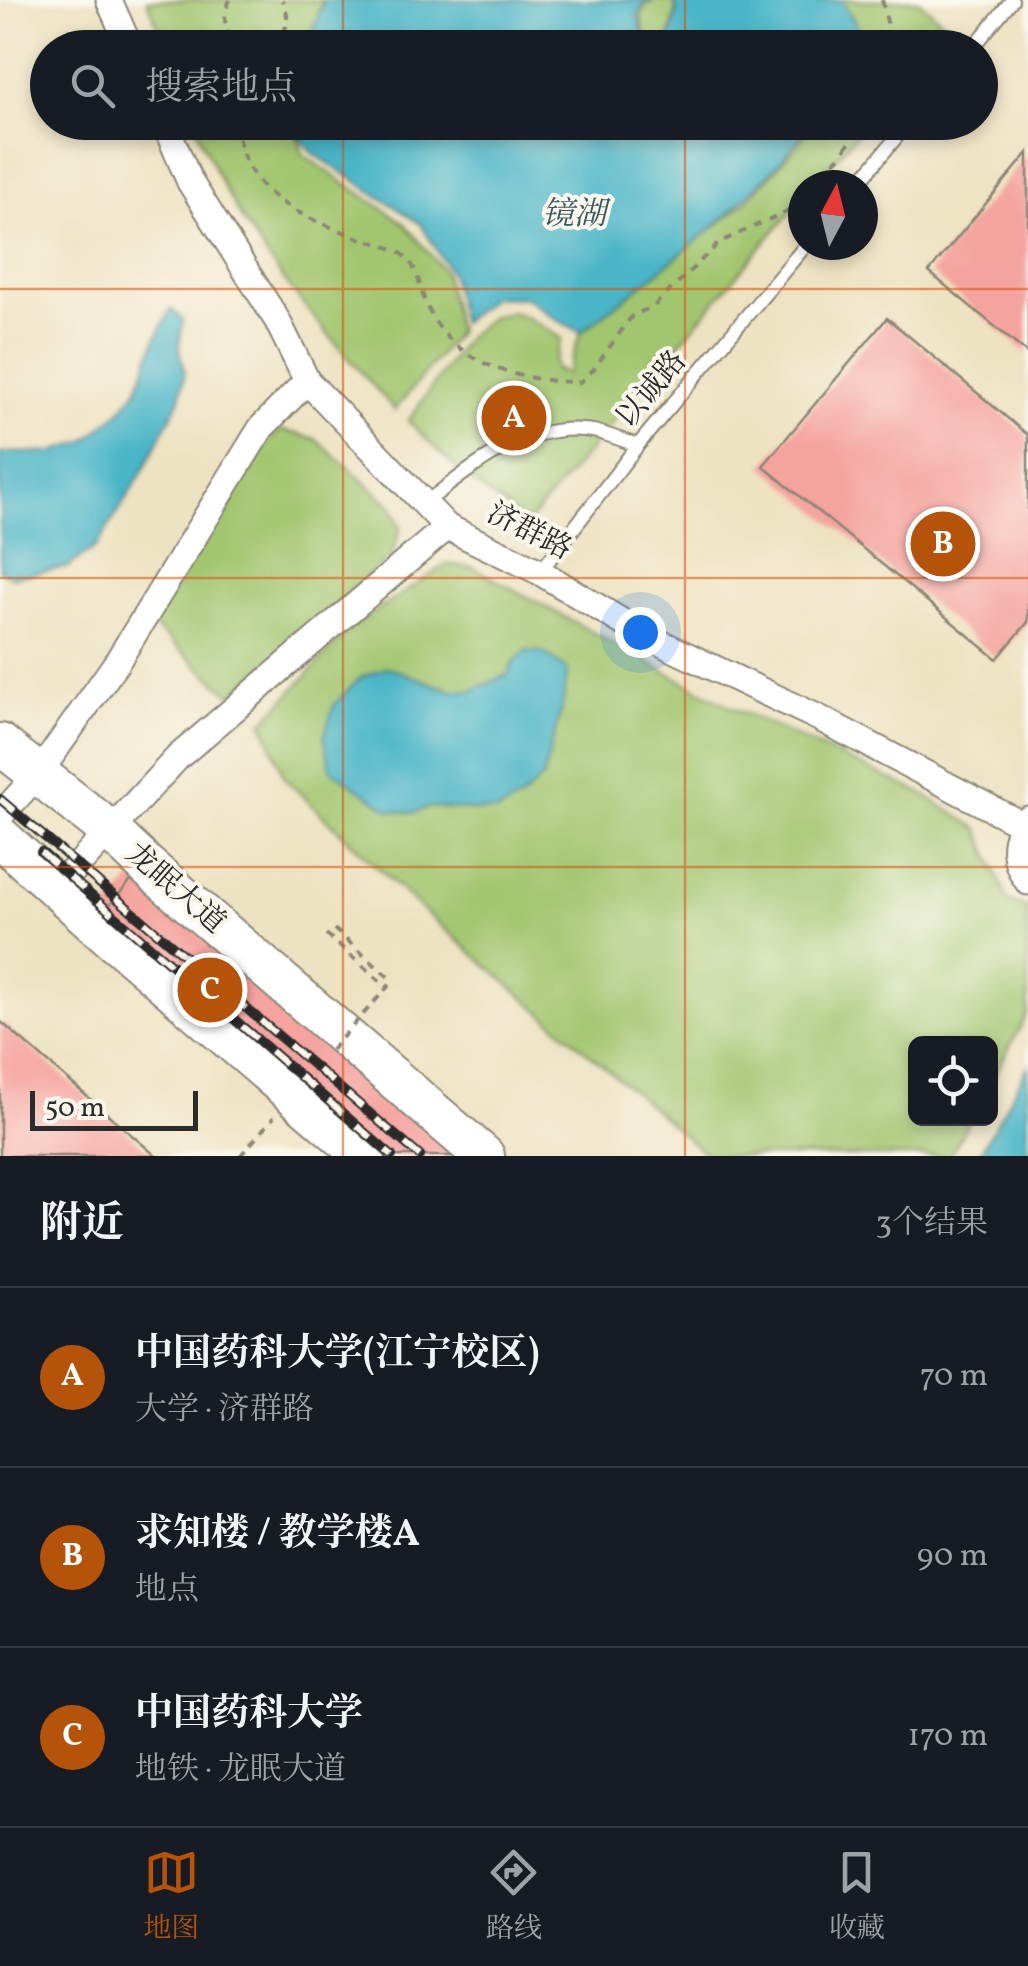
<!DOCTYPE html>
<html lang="zh">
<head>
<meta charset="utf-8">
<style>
  body { margin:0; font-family:Vollkorn,"Noto Serif SC",serif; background:#242831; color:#f1f3f6 }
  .controls { position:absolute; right:30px; bottom:30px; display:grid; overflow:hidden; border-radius:15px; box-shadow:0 5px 15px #0003 }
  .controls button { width:90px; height:90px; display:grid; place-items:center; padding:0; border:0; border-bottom:2px solid #363941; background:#171b24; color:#f1f3f6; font:50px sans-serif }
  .compass { position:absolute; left:788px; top:170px; width:90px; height:90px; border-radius:50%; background:#171b24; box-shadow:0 5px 15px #0003; rotate:7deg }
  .scale { position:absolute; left:30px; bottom:25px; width:168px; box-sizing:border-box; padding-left:10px; border:5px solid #2b2b2b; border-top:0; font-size:28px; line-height:35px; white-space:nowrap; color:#2b2b2b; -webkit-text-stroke:8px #fbf7ec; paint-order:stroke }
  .you { position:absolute; left:640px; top:632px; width:35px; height:35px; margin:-25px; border:8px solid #fff; border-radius:50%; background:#1a73e8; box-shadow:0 0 0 15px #1a73e833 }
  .badge { display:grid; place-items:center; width:65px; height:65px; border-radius:50%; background:#b45309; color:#fff; font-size:32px; font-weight:700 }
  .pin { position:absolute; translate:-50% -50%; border:5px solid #fff; box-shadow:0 2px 10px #0006 }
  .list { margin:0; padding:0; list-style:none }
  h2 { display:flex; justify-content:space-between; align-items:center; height:130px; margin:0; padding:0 40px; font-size:42px }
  h2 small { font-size:32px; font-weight:400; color:#9ea1a6 }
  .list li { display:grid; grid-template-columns:65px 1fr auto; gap:30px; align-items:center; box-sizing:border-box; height:180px; padding:0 40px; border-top:2px solid #363941 }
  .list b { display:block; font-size:38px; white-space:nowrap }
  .list p { margin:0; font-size:32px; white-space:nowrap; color:#9ea1a6 }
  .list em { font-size:32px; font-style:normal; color:#9ea1a6 }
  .icon { flex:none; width:55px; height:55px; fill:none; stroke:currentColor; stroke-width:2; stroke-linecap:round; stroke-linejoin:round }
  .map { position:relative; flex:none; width:1028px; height:1156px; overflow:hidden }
  .search { position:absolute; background:#171b24; box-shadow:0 5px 15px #0003; left:30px; right:30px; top:30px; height:110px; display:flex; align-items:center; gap:25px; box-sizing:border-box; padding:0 35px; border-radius:55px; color:#9ea1a6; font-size:38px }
  .sheet { height:670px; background:#171b24 }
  nav { display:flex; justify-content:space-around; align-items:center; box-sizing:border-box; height:140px; border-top:2px solid #363941; background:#171b24; font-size:28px; color:#9ea1a6 }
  nav a { display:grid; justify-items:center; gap:5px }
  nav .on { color:#b45309 }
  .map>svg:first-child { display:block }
  .green { fill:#a2c66f; stroke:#66784d; stroke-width:2.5 }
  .water { fill:#4ab5c7; stroke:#3a7079; stroke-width:2.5 }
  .building { fill:#f5a39e }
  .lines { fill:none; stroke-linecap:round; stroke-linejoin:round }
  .lane-casing { stroke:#8c8676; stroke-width:16 }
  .street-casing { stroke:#8c8676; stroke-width:29 }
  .primary-casing { stroke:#8c8676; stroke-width:44 }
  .path { stroke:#8c8676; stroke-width:4; stroke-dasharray:8 8; stroke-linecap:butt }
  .lane { stroke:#fff; stroke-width:12 }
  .street { stroke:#fff; stroke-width:25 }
  .primary { stroke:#fff; stroke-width:40 }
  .rail-casing { stroke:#2b2b2b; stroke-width:10 }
  .rail { stroke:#fbf7ec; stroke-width:6; stroke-dasharray:19; stroke-linecap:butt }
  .path-bridge { stroke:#8c8676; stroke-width:4; stroke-dasharray:8 8; stroke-linecap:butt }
  .grid { fill:none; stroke:#d5540f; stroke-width:2.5; stroke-opacity:0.55 }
  .labels { text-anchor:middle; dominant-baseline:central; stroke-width:8; stroke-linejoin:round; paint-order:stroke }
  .street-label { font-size:30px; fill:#2b2b2b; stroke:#fbf7ec }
  .water-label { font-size:32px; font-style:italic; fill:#365b62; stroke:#fbf7ec }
</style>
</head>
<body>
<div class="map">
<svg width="1028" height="1156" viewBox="0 0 1028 1156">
  <rect width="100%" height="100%" fill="#fbf7ec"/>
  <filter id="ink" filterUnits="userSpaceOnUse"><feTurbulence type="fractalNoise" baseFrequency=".01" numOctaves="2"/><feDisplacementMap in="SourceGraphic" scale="20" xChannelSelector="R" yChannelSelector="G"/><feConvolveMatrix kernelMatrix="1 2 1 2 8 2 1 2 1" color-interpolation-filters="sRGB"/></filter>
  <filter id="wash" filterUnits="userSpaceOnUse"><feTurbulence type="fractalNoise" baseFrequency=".0048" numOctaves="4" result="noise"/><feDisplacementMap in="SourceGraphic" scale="40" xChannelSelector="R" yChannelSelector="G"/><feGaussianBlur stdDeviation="2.25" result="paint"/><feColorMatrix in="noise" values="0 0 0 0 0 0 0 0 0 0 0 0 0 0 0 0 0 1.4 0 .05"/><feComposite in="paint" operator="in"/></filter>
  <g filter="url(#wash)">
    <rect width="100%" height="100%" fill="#ede2c1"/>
    <path class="green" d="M147 0H322L316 23 302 47 167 48Z
      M656 0H674L676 11 667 47H645C648 29 636 24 645 5Z
      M842 0H918L948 26 930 47H862L865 41Z
      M195 123H294L303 155 404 223 444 271 458 332 395 410C317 323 235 234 195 123Z
      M813 123H866L813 185H803V197L527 524 459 471 408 421 468 336 490 318 511 312 528 318 561 338 554 365 556 370 567 374 581 332 747 201 797 146Z
      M281 430 316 439 392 506 401 528 392 555 231 695 152 625 257 452Z
      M447 564 474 568 731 707 921 793 979 829 1008 901 1028 908V1013L991 1082 990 1044H916V1118L970 1119 950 1156H708L419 907 285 779 263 723 351 628Z"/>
    <path class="water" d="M324 0H653L644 4 638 16 645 41 644 47H307Z
      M675 0H842L866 41 861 48 668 47 677 11Z
      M297 123V122L810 123C751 208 661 268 581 332L555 319 527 298 493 297 461 323 451 274 421 224 313 153 299 137Z
      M171 309 183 320 179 346 185 372 180 399 142 473 97 546 68 567 13 577 0 571V453L53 452 86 441 119 412 137 390 157 336Z
      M527 651 543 652 568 670 562 706 543 777 523 797 498 812 429 807 413 813 390 810 331 770 324 737 334 705 360 678 388 667 450 690 471 691 507 675 516 659Z
      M1028 1066V1156H978Z"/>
    <g id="blocks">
      <path class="building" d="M1028 153V354L929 272Z
        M887 318 1028 435V622L997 659 763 466Z
        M134 877 455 1156H349L87 931Z
        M0 1021 156 1156H0Z"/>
    </g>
  </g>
  <g filter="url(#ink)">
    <use href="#blocks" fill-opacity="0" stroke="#8c8676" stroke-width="2.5"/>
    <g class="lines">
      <defs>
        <path id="lane" d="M973 48 1012 0
          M857 185 909 122
          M425 503C474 466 527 420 593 431 608 434 623 441 638 445
          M540 572 638 445 806 245"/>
        <path id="street" d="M109 0 130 48
          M164 122 190 182 277 320 307 381 447 527 540 572 642 634 821 719 1023 825
          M0 816 39 773 117 662 261 428 307 381
          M1028 819C1010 839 1013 862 1028 882
          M57 888 178 757 447 527"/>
        <path id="primary" d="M0 744 109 830 148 867 484 1156
          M0 837 97 925 365 1156"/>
      </defs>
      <use href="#lane" class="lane-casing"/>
      <use href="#street" class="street-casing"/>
      <use href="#primary" class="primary-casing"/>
      <path class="path" d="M230 0C201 62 312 59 282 0
        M882 0 891 40 888 48
        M235 122C238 134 240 148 245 160 266 206 318 222 362 239 375 243 395 247 405 256 419 269 419 288 426 304 451 364 520 382 580 382L593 370 632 316 654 306 720 242 786 212 803 194
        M812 185 839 157 865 122
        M334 929 393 981
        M326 934 387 987
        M240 1156 274 1117"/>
      <use href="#lane" class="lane"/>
      <use href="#street" class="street"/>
      <use href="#primary" class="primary"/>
      <defs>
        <path id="rail" d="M0 799 420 1156
          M41 852 392 1156"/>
      </defs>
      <use href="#rail" class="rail-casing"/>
      <use href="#rail" class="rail"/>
      <path class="path-bridge" d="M331 1050 393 981"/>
    </g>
  </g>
  <path class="grid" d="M343 0V48M685 0V48M343 122V1156M685 122V1156M0 289H1028M0 578H1028M0 867H1028"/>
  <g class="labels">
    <g class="street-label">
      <text transform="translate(652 390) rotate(-50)">以诚路</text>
      <text transform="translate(529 532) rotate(27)">济群路</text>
      <text transform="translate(175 889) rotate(41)">龙眠大道</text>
    </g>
    <g class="water-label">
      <text x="574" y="216">镜湖</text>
    </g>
  </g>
</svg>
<div class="controls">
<button><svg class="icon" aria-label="locate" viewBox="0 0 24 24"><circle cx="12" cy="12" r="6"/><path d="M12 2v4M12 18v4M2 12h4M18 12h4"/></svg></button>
</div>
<svg class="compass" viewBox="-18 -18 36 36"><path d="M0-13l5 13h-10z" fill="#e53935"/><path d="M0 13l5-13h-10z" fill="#9ea1a6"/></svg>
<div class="scale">50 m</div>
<div class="you"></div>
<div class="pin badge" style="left:514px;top:418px">A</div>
<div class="pin badge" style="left:943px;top:544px">B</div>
<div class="pin badge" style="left:210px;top:990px">C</div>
<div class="search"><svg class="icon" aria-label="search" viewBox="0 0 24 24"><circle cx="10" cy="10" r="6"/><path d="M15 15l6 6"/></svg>搜索地点</div>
</div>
<section class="sheet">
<h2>附近<small>3个结果</small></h2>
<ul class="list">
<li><span class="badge">A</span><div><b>中国药科大学(江宁校区)</b><p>大学 · 济群路</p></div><em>70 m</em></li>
<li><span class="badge">B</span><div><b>求知楼 / 教学楼A</b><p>地点</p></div><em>90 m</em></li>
<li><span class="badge">C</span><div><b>中国药科大学</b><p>地铁 · 龙眠大道</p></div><em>170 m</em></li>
</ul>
</section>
<nav>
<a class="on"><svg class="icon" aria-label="map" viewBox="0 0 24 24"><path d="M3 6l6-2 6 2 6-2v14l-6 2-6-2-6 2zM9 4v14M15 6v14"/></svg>地图</a>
<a><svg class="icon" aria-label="directions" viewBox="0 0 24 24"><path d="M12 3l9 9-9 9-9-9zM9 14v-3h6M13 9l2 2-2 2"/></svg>路线</a>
<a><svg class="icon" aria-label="saved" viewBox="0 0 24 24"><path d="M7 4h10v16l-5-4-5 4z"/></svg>收藏</a>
</nav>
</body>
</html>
